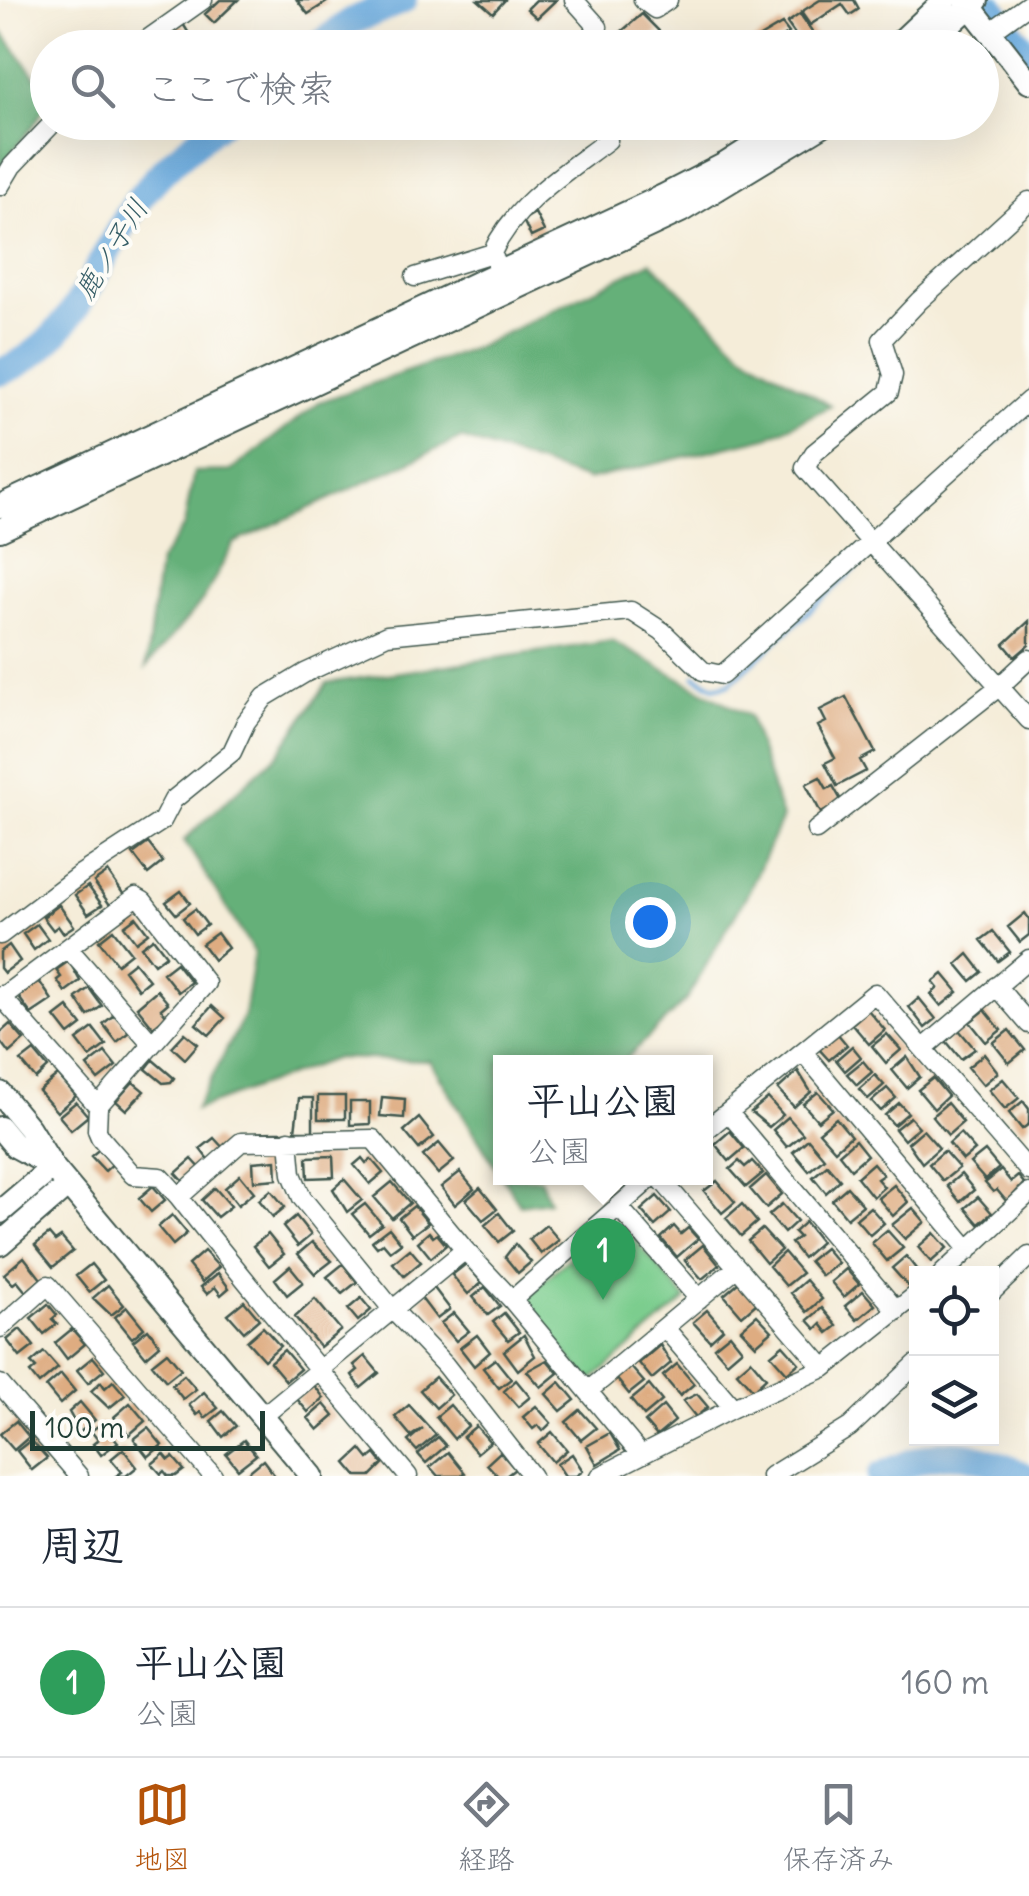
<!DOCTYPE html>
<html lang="ja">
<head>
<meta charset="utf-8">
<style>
  body { margin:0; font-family:Delius,"Klee One",sans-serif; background:#f2f2f3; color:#1f2937 }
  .controls { position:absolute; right:30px; bottom:30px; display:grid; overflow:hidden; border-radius:0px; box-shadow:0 10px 40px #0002 }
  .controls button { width:90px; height:90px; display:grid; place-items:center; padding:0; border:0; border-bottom:2px solid #e0e1e3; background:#fff; color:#1f2937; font:50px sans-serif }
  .scale { position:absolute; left:30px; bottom:25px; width:235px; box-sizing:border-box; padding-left:10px; border:5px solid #1f3d34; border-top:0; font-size:28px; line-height:35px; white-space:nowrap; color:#1f3d34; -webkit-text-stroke:8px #fdfcf7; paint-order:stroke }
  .you { position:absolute; left:650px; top:922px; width:35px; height:35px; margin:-25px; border:8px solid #fff; border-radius:50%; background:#1a73e8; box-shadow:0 0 0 15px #1a73e833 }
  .badge { display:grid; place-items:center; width:65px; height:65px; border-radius:50%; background:#b45309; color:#fff; font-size:32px; font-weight:700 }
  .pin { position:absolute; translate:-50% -82px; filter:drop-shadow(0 2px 5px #0008) }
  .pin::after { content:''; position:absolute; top:52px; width:35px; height:30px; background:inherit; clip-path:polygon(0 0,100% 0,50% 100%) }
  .popup { position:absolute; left:493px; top:1055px; width:220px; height:130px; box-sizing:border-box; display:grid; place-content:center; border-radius:0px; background:#fff; filter:drop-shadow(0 2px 8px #0005); font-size:32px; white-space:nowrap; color:#747a83 }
  .popup b { font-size:38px; color:#1f2937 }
  .popup::after { content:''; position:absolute; left:50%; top:100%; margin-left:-20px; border:20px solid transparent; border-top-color:#fff }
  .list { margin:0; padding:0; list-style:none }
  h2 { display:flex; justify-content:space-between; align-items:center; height:130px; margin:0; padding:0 40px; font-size:42px }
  h2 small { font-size:32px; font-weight:400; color:#747a83 }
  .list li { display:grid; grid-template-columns:65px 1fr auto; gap:30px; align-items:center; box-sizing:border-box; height:150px; padding:0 40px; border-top:2px solid #e0e1e3 }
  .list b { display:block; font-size:38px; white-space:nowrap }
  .list p { margin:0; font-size:32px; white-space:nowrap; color:#747a83 }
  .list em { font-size:32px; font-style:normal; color:#747a83 }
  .icon { flex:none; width:55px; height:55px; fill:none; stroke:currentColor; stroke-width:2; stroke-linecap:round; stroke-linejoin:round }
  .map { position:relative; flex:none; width:1029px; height:1476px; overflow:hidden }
  .search { position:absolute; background:#fff; box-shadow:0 10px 40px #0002; left:30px; right:30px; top:30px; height:110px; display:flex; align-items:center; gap:25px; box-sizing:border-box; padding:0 35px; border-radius:55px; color:#747a83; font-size:38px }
  .sheet { height:280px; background:#fff }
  nav { display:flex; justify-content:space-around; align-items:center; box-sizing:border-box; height:140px; border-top:2px solid #e0e1e3; background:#fff; font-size:28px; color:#747a83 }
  nav a { display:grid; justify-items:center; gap:5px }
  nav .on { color:#b45309 }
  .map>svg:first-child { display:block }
  .green { fill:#7ccd8e; stroke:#4e8561; stroke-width:2.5 }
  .forest { fill:#65b079; stroke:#427656; stroke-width:2.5 }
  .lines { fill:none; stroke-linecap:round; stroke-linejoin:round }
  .stream { stroke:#69a9dc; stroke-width:5 }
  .river { stroke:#69a9dc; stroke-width:28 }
  .building { fill:#deac81 }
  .street-casing { stroke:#3f574d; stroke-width:21 }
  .secondary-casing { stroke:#3f574d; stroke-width:26 }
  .street { stroke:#fff; stroke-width:18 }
  .secondary { stroke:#fff; stroke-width:22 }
  .labels { text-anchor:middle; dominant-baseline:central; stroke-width:8; stroke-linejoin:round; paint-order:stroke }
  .water-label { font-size:28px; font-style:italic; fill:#355d66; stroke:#fdfcf7 }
</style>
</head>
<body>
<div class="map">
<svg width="1029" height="1476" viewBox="0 0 1029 1476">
  <rect width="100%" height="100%" fill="#fdfcf7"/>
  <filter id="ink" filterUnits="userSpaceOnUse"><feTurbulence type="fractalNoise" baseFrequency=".01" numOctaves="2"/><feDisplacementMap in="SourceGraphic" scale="20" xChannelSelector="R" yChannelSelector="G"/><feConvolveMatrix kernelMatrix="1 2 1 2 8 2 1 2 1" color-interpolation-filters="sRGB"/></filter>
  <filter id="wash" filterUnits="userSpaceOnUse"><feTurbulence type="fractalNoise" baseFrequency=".0048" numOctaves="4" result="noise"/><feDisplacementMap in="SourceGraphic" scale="40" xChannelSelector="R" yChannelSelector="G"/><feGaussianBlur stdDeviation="2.25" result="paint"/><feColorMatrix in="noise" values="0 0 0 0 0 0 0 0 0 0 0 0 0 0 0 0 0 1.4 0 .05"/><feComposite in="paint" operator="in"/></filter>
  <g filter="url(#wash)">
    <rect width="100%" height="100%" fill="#f5edd9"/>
    <path class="green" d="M616 1218 686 1299 590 1382 520 1301Z"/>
    <path class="forest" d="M0 29 47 92C48 120 12 144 0 170Z
      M651 262 742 352 831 406 767 437 587 480 461 438 234 543 203 600 146 667 159 562 184 526 194 472 231 471 319 402 477 347Z
      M612 641 749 716 782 818 750 889 686 1000 623 1062H500V1174L430 1061 336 1058 195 1110 244 1016 254 952 184 840 279 753 327 683Z
      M503 1178H540L549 1201 520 1205Z"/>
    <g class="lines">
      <path class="stream" d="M886 540 1029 412
        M695 676 715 687 729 684 868 557"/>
      <path class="river" d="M992 8 1029 56
        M316 48 350 22 403 0
        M0 372C75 345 95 261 137 202 159 170 191 146 221 122
        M881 1476C940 1447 964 1448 1024 1476"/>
    </g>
    <g id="blocks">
      <path class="building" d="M220 0H238L214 23 205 14Z
        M297 0H330L308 14Z
        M478 0H505L493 13Z
        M536 0H556L537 18 527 9Z
        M820 0H854L859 9 850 15 842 4 810 25 801 12Z
        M642 14 659 31 644 48H593L608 33 614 38Z
        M800 14 816 37 803 46 787 23Z
        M180 19 193 40 182 47 168 26Z
        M782 24 789 33 773 44 776 48H741Z
        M535 213 544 231 531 237 523 220Z
        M1029 621V645L1015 657 1004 644Z
        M846 697 875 752 860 760 866 771 837 786 825 763 835 758 818 726 826 722 820 710Z
        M820 777 827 789 833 786 842 802 821 813 806 784Z
        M148 843 163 862 148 874 133 854Z
        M108 872 124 895 110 905 94 882Z
        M88 886 102 905 88 914 75 895Z
        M181 891 190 903 176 914 166 902Z
        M59 905 74 926 63 933 58 926 53 930 43 917Z
        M195 909 207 925 195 934 183 918Z
        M1025 913 1029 919V935L1020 942 1008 927Z
        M136 917 148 933 136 942 124 926Z
        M37 924 48 939 34 950 23 934Z
        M113 930 131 953 117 964 99 941Z
        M993 931 1010 952 998 961 981 940Z
        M217 933 228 948 214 960 202 944Z
        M153 938 166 955 154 964 141 947Z
        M9 945 20 961 4 973 0 968V952Z
        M968 954 982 972 971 981 957 964Z
        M69 961 80 981 65 992 57 980 61 977 56 970Z
        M134 962 149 980 138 989 124 970Z
        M176 963 191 982 178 992 163 973Z
        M943 974 958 992 941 1006 931 994 938 988 933 982Z
        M39 981 52 1000 31 1014 18 996Z
        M89 988 102 1006 88 1016 76 998Z
        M157 990 168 1003 161 1009 167 1016 153 1027 137 1007Z
        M919 998 936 1019 925 1028 909 1007Z
        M212 1006 225 1018 209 1035 196 1024Z
        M68 1007 82 1025 69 1035 55 1017Z
        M868 1010 885 1030 869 1044 852 1024Z
        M985 1010 1001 1030 986 1042 970 1022Z
        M115 1014 129 1032 117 1042 103 1024Z
        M10 1024 24 1040 9 1053 0 1041V1033Z
        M93 1028 106 1045 90 1057 77 1040Z
        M959 1030 975 1049 961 1059 946 1041Z
        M1009 1030 1025 1050 1009 1063 993 1043Z
        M185 1033 198 1044 185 1059 172 1047Z
        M837 1033 847 1045 829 1060 819 1049Z
        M887 1034 901 1050 886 1063 872 1046Z
        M852 1046 861 1057 845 1071 836 1060Z
        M34 1051 48 1068 36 1079 21 1061Z
        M105 1052 116 1066 98 1080 87 1066Z
        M984 1054 998 1072 983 1085 968 1067Z
        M907 1057 920 1077 907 1088 892 1070Z
        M153 1060 174 1078 171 1082 163 1083 146 1069Z
        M863 1061 872 1072 857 1085 847 1074Z
        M798 1071 811 1092 794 1107 778 1089Z
        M58 1075 76 1096 57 1112 39 1091Z
        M875 1075 884 1085 868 1099 859 1089Z
        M933 1078 948 1096 934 1109 918 1090Z
        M1003 1079 1019 1098 1005 1109 989 1090Z
        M133 1082 144 1091 126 1110 116 1101Z
        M887 1088 896 1098 881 1111 872 1101Z
        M818 1092 833 1109 818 1121 803 1104Z
        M318 1096H345V1119H318Z
        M382 1097 405 1099 404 1118 380 1116Z
        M299 1098H313V1131H295Z
        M768 1098 783 1115 769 1127 751 1112Z
        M1023 1101 1029 1109V1124L1022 1129 1009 1113Z
        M76 1102 88 1116 71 1130 59 1116Z
        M350 1102H370V1124L350 1125Z
        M899 1103 908 1113 894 1125 885 1115Z
        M947 1103 963 1122 948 1135 932 1116Z
        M788 1117 803 1134 787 1147 773 1130Z
        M910 1117 919 1127 904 1140 895 1129Z
        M419 1118 434 1137 419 1149 404 1131Z
        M836 1118 851 1136 835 1150 819 1132Z
        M923 1130 939 1148 922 1163 908 1143Z
        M730 1131 744 1148 729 1161 715 1144Z
        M960 1133 975 1150 963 1160 949 1143Z
        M214 1138 225 1150 210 1162 200 1149Z
        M808 1139 824 1158 809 1171 793 1152Z
        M855 1140 867 1155 851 1169 839 1154Z
        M439 1143 454 1161 438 1174 423 1156Z
        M102 1147 115 1162 105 1171 91 1156Z
        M944 1151 959 1168 943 1181 929 1164Z
        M985 1151 999 1168 985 1180 970 1163Z
        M333 1156 334 1177 308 1178 307 1157Z
        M362 1158 366 1163 371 1159 383 1173 370 1184 354 1165Z
        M192 1159 202 1170 186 1184 176 1173Z
        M276 1160 277 1179 254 1181 253 1162Z
        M739 1161 745 1167 752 1161 763 1173 746 1187 730 1169Z
        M873 1163 883 1175 877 1179 884 1187 873 1197 857 1177Z
        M827 1165 840 1180 826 1193 813 1177Z
        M1001 1170 1011 1182 1018 1176 1024 1183 1007 1202 997 1190 993 1192 985 1183Z
        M460 1172 474 1189 455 1205 441 1187Z
        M961 1174 974 1190 960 1202 947 1186Z
        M240 1175 254 1192 238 1205 225 1188Z
        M766 1175 782 1194 766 1208 750 1189Z
        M344 1179 362 1200 347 1212 333 1189Z
        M717 1181 735 1202 722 1213 704 1191Z
        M392 1182 410 1203 392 1218 374 1197Z
        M894 1185 908 1202 893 1216 878 1198Z
        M153 1186 165 1200 151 1212 139 1198Z
        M847 1187 863 1205 847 1218 832 1200Z
        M215 1188 231 1206 217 1217 202 1200Z
        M480 1188 497 1209 483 1220 466 1200Z
        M271 1190 285 1207 273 1217 259 1200Z
        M657 1196 671 1212 655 1226 641 1210Z
        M978 1197 992 1213 979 1224 965 1208Z
        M365 1204 382 1224 369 1234 352 1214Z
        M742 1204 757 1222 741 1236 726 1218Z
        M782 1204 797 1221 784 1233 769 1215Z
        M414 1206 428 1223 412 1235 399 1218Z
        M870 1207 884 1223 870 1235 856 1219Z
        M913 1208 925 1222 905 1239 892 1225Z
        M499 1213 513 1231 499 1242 485 1225Z
        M172 1215 187 1233 173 1245 158 1227Z
        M296 1216 311 1235 298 1246 283 1227Z
        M805 1222 821 1242 803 1258 791 1243 799 1237 794 1232Z
        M546 1225 559 1240 541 1254 529 1239Z
        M674 1226 681 1234 688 1228 698 1239 677 1257 661 1238Z
        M389 1228 401 1243 390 1251 383 1243 377 1247 372 1241Z
        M762 1229 781 1250 766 1263 748 1241Z
        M887 1230 903 1248 887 1261 872 1243Z
        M429 1232 433 1237 437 1234 446 1245 431 1258 418 1242Z
        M934 1233 947 1248 931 1262 918 1247Z
        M49 1234 55 1241 61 1237 73 1251 53 1267 35 1245Z
        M268 1234 284 1254 269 1266 253 1246Z
        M312 1242 332 1261 315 1274 298 1254Z
        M515 1244 531 1262 518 1273 505 1257Z
        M703 1245 719 1265 702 1279 685 1260Z
        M825 1248 838 1263 822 1276 809 1261Z
        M410 1249 421 1262 404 1276 393 1263Z
        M204 1251 219 1267 202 1282 188 1265Z
        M784 1252 802 1273 786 1286 769 1266Z
        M906 1256 920 1274H916V1279L908 1286 892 1268Z
        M24 1257 41 1279 26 1292 17 1281 13 1284 4 1274Z
        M91 1264 104 1280 89 1292 76 1276Z
        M343 1264 357 1282 342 1294 327 1277Z
        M466 1264 482 1283 468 1294 452 1275Z
        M290 1266 303 1282 287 1295 275 1279Z
        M846 1269 859 1284 844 1297 831 1282Z
        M218 1273 229 1288 221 1295 215 1287 207 1294 201 1287Z
        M806 1280 822 1299 807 1312 791 1293Z
        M739 1282 757 1303 742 1316 724 1295Z
        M108 1285 124 1305 111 1315 93 1298Z
        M485 1287 500 1306 488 1315 473 1297Z
        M434 1288 450 1309 437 1319 421 1298Z
        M863 1291 875 1305 857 1320 845 1306Z
        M361 1298 371 1310 358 1321 348 1309Z
        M315 1299 341 1330 320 1347 295 1317Z
        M244 1301 259 1319 244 1332 228 1314Z
        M48 1304 57 1315 52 1319 57 1324 44 1334 31 1318Z
        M127 1307 144 1328 132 1338 115 1317Z
        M822 1308 837 1326 828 1333 821 1324 816 1329 808 1320Z
        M707 1310 723 1329 710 1341 693 1322Z
        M454 1313 469 1331 456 1341 441 1323Z
        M504 1313 519 1332 508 1340 493 1322Z
        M757 1315 772 1331 756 1345 741 1329Z
        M263 1327 280 1346 264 1360 247 1341Z
        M20 1329 34 1346 20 1357 7 1340Z
        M72 1329 85 1344 67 1359 55 1343Z
        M148 1329 160 1345 146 1357 133 1341Z
        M730 1334 742 1349 727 1362 714 1347Z
        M477 1335 490 1352 474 1366 460 1348Z
        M524 1335 535 1356 518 1370 504 1351Z
        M660 1345 671 1363 652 1379 639 1363Z
        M783 1345 799 1363 787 1373 771 1355Z
        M284 1350 300 1369 286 1381 270 1362Z
        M44 1352 58 1368 39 1384 30 1373 36 1368 31 1363Z
        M167 1352 181 1369 166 1381 152 1364Z
        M365 1356 379 1373 361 1388 352 1375 358 1370 354 1365Z
        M93 1357 104 1370 88 1383 77 1370Z
        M495 1359 511 1379 499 1388 483 1368Z
        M547 1360 558 1373 541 1387 527 1371Z
        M751 1360 766 1378 753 1390 737 1372Z
        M677 1364 694 1384 680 1396 663 1376Z
        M630 1366 644 1382 629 1394 616 1378Z
        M61 1374 75 1391 60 1404 46 1387Z
        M184 1375 196 1389 183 1399 172 1385Z
        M435 1377 451 1395 436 1408 420 1390Z
        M516 1380 530 1397 518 1407 504 1391Z
        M113 1381 125 1395 109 1408 91 1391 101 1382 105 1388Z
        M560 1382 575 1400 561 1411 546 1394Z
        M314 1385 324 1398 308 1412 297 1399Z
        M649 1385 662 1401 644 1416 631 1400Z
        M204 1392 218 1408 205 1418 201 1412 197 1415 189 1405Z
        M697 1394 708 1407 696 1417 683 1401Z
        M80 1402 95 1420 80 1432 69 1412Z
        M130 1403 145 1421 129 1435 114 1417Z
        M324 1404 334 1416 318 1430 308 1418Z
        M409 1405 436 1435 417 1451 408 1441 423 1428 411 1436 395 1417Z
        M450 1405 468 1426 454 1439 436 1417Z
        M536 1406 551 1423 543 1431 538 1425 533 1429 523 1417Z
        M663 1406 675 1421 657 1436 645 1422Z
        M580 1410 596 1428 581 1440 566 1422Z
        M223 1411 236 1426 223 1437 211 1421Z
        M16 1421 29 1437 14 1450 0 1434Z
        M102 1423 118 1442 101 1455 93 1444 98 1440 91 1431Z
        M476 1426 490 1442 477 1453 463 1437Z
        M148 1428 162 1445 148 1457 134 1439Z
        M552 1432 567 1450 553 1462 538 1444Z
        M610 1433 620 1450 597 1464 587 1446Z
        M438 1437 446 1446 426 1463 418 1454Z
        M31 1440 47 1458 32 1470 17 1451Z
        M244 1440 256 1455 238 1469 226 1454Z
        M123 1449 137 1467 126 1476H116L122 1472 111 1459Z
        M361 1449 369 1459 375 1454 383 1464 371 1476H357L346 1463Z
        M448 1452 465 1473 461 1476H438L430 1467Z
        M500 1452 515 1469 506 1476H498L487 1464Z
        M164 1454 169 1460 173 1457 184 1470 176 1476H168L164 1471 161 1474 152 1464Z
        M572 1454 583 1471 576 1476H565L557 1464Z
        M263 1460 275 1476H248L246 1474Z"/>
    </g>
  </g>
  <g filter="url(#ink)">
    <use href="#blocks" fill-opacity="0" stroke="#3f574d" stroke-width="2.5"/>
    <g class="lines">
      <defs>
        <path id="street" d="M574 0 598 27 584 48
          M643 0 655 9 668 0
          M990 32 1029 4
          M135 48 203 0
          M0 186 12 166 54 122
          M1029 201 919 301 882 340 893 375 889 392 814 453 805 468 1029 720
          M415 277 492 253
          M504 281 492 253C514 204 566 172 608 140L599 122
          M816 830 1000 686 1029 659
          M0 935 82 873 162 821 173 800 232 752 246 722 265 697 305 673 387 635 631 611 662 631 703 671 722 675 1029 400
          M68 948 152 1044
          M996 986 1029 1024
          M0 995 98 1106 97 1130 100 1137 133 1175 161 1177 179 1197
          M2 997 136 897 143 901 206 983 98 1106
          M924 1048 1029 959
          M803 1052 969 1250
          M728 1112 897 1311
          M706 1130 875 993 1029 1171
          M289 1140 292 1174 302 1198 392 1309 445 1365 532 1476
          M660 1178 824 1368
          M618 1206 699 1299
          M465 1250 512 1300 640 1454
          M942 1274 1029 1193
          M992 1292 1029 1256
          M512 1300 651 1178
          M0 1328 48 1285 213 1476
          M665 1328 733 1408
          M0 1384 79 1476
          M588 1391 737 1267
          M263 1416 465 1250 373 1139 241 1142 179 1197C253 1292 331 1384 408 1476
          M600 1476 733 1408 824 1368 916 1295
          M771 1476 850 1427 916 1364"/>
        <path id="secondary" d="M965 0 1029 82
          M894 48 945 0
          M924 48 977 0
          M0 506 663 196 727 163 791 122
          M0 530 681 211 828 122
          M0 1093 29 1128 53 1167 312 1476
          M0 1128 15 1146 50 1165
          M0 1212 53 1167
          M0 1244 68 1185"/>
      </defs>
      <use href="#street" class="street-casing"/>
      <use href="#secondary" class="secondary-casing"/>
      <use href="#street" class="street"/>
      <use href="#secondary" class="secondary"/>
    </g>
  </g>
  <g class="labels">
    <g class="water-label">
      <text transform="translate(111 249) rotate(-58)">鹿ノ子川</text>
    </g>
  </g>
</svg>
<div class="controls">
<button><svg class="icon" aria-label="locate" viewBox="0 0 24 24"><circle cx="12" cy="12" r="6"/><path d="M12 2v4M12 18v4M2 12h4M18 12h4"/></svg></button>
<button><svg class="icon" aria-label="layers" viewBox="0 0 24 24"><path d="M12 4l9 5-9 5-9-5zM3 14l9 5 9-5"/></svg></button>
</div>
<div class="scale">100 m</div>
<div class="you"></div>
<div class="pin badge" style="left:603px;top:1300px;background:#2e9e5b">1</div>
<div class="popup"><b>平山公園</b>公園</div>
<div class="search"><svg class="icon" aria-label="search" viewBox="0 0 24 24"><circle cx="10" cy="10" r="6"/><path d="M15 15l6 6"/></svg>ここで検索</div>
</div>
<section class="sheet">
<h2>周辺<small></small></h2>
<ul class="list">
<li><span class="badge" style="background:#2e9e5b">1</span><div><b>平山公園</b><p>公園</p></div><em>160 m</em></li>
</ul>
</section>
<nav>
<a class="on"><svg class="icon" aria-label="map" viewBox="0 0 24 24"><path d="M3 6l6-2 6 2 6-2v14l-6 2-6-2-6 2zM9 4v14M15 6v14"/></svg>地図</a>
<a><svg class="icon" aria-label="directions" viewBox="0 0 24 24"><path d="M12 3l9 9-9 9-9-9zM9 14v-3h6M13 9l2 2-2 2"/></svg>経路</a>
<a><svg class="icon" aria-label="saved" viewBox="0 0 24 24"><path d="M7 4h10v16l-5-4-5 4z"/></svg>保存済み</a>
</nav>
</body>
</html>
